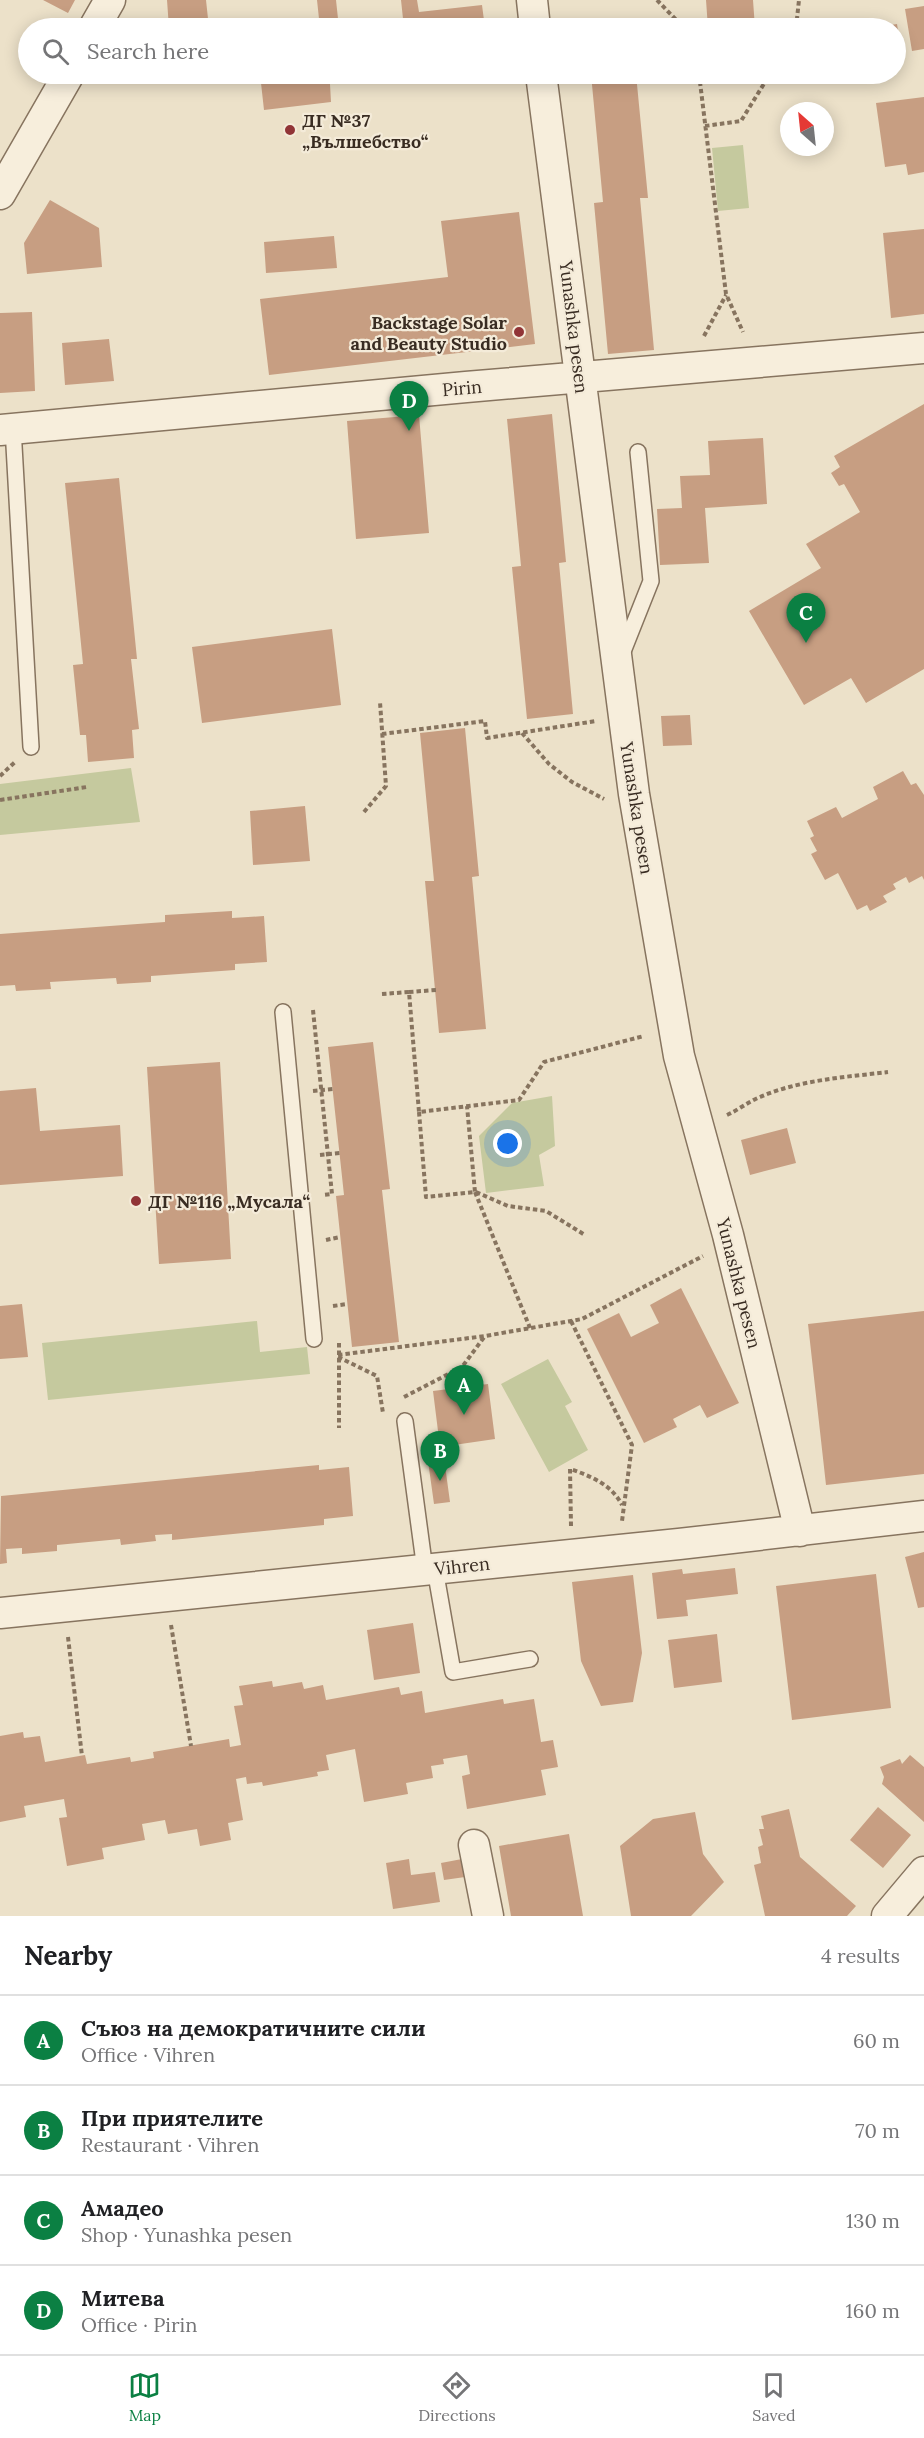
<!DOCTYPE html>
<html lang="en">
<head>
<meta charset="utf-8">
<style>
  body { margin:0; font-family:Lora,serif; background:#f2f2f2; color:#202124 }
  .compass { position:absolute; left:780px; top:102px; width:54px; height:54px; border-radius:50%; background:#fff; box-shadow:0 3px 15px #0003; rotate:333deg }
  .you { position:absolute; left:508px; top:1144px; width:21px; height:21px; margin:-15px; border:4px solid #fff; border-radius:50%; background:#1a73e8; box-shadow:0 0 0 9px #1a73e833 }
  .badge { display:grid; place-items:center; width:39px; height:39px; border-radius:50%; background:#0b8043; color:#fff; font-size:20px; font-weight:700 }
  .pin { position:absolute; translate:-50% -50px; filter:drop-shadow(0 2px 3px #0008) }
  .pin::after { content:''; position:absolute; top:32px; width:21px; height:18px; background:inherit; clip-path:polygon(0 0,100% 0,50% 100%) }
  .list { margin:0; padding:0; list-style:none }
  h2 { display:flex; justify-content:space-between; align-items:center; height:78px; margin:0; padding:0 24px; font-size:26px }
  h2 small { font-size:20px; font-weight:400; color:#757577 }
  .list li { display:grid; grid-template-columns:39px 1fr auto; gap:18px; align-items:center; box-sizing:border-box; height:90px; padding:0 24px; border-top:2px solid #e0e0e0 }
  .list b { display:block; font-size:22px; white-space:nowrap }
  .list p { margin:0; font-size:20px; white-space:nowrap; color:#757577 }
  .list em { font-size:20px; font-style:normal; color:#757577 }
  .icon { flex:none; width:33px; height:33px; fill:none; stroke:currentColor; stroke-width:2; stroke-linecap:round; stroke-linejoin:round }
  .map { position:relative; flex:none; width:924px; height:1916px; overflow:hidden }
  .search { position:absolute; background:#fff; box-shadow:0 3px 15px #0003; left:18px; right:18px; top:18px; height:66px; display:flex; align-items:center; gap:15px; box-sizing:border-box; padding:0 21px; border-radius:33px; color:#757577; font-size:22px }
  .sheet { height:438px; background:#fff }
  nav { display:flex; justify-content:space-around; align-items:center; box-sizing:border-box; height:84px; border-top:2px solid #e0e0e0; background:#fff; font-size:16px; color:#757577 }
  nav a { display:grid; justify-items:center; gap:3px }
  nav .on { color:#0b8043 }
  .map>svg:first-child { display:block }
  .green { fill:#c5c99e }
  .building { fill:#c79e82 }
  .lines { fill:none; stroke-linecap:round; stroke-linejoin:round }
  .lane-casing { stroke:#87745f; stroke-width:18 }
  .street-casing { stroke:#87745f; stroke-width:33 }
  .path { stroke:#87745f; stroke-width:4; stroke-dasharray:4.5 3; stroke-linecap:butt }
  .lane { stroke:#f7eedc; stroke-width:15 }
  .street { stroke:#f7eedc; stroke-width:30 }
  .poi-dot { fill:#913436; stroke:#f4ebd9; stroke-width:2 }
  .labels { text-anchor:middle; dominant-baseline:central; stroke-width:4.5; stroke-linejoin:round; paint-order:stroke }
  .poi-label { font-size:18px; font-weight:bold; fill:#392c22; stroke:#f4ebd9; text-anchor:start }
  .street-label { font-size:18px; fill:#392c22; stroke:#f4ebd9 }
</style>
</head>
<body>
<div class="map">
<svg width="924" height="1916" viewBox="0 0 924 1916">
  <rect width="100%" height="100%" fill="#ece1c9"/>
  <path class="green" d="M743 145 749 208 718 211 712 148Z
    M131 768 140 822 0 835V784Z
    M552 1096 555 1146 539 1155 544 1186 486 1193 479 1136 512 1103Z
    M257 1321 260 1352 307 1347 310 1374 48 1400 42 1343Z
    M548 1359 572 1402 565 1406 588 1450 549 1472 501 1384Z"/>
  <path class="building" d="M43 0H75L68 13Z
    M167 0H206L209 28H169Z
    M317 0H336L339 28H320Z
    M401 0H417L419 12 482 5 485 28H404Z
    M706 0H753L755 28H708Z
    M924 6V49L912 51 905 9Z
    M897 24 902 57 896 58V28L879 27Z
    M260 74H409V76L330 84 331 102 264 110Z
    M591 74H636L648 198H640L654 350 608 354 594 203 603 202Z
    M924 97V172L908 175 906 164 885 167 876 103Z
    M50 200 99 228 102 267 27 274 24 243Z
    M519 212 535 344 269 375 260 299 448 277 441 221Z
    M924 229V314L891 318 883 233Z
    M334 236 337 268 266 273 264 242Z
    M32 312 35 391 0 393V313Z
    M109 339 114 381 65 385 62 343Z
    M924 404V669L866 703 851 678 804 705 749 611 821 568 806 544 860 512 844 484 839 486 831 473 840 467 834 456Z
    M552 414 566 562 559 563 573 714 527 719 512 567 521 566 507 419Z
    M419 415 429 533 356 539 347 421Z
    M763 438 767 504 705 508 709 563 660 565 657 509 682 508 680 476 710 475 708 441Z
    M119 478 137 659H131L139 729 132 730 134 758 88 762 86 735H80L73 665 83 664 65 483Z
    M332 629 341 705 202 723 192 647Z
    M690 715 692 745 663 746 661 716Z
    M465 728 479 876 472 877 486 1029 439 1033 425 881H434L420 733Z
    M903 771 911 785 916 783 924 795V880L922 876 909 883 906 877 893 884 896 889 883 896 887 902 870 911 867 905 857 910 838 873 825 880 811 854 817 851 810 838 814 836 807 821 836 807 842 818 878 799 873 787Z
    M305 806 310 861 253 865 250 811Z
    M232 911V918L264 916 267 962 235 964V970L151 976V982L117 984 116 978 50 982 51 989 16 991 15 985 0 986V934L165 922V915Z
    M373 1042 390 1189 382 1190 399 1342 352 1347 336 1196 344 1195 328 1047Z
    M220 1062 231 1259 159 1264 147 1067Z
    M36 1088 40 1131 120 1125 123 1176 0 1185V1091Z
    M787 1128 796 1163 750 1175 741 1140Z
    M681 1288 739 1403 707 1418 700 1405 673 1419 677 1427 644 1443 587 1329 619 1313 631 1337 659 1323 650 1305Z
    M22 1304 28 1357 0 1359V1306Z
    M924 1311V1474L826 1485 808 1324Z
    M488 1384 495 1439 440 1447 433 1391Z
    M444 1458 450 1502 434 1504 428 1461Z
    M319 1465V1470L349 1467 353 1516 324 1519V1525L172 1540V1534L155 1535 156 1541 121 1545 120 1539 57 1545V1551L22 1554V1548L6 1549 7 1563 0 1564 1 1496Z
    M924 1552V1607L918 1608 905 1557Z
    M735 1568 738 1594 686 1600 688 1616 657 1619 652 1573 682 1569 683 1574Z
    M876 1574 891 1708 792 1720 776 1586Z
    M633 1575 642 1653 633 1702 601 1706 581 1661 572 1582Z
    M413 1623 420 1673 374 1680 367 1630Z
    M717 1634 722 1682 674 1688 668 1640Z
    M272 1681 273 1687 302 1682 304 1689 323 1685 326 1700 399 1687 401 1695 422 1691 425 1713 503 1699 504 1704 534 1699 541 1742 553 1740 558 1767 541 1770 546 1795 467 1809 462 1776 470 1774 467 1755 443 1759 444 1764 431 1766 433 1778 406 1783 408 1794 364 1802 355 1749 326 1755 329 1770 317 1772 318 1776 263 1786 262 1782 247 1784 246 1777 236 1779 243 1820 228 1823 231 1840 200 1846 197 1829 168 1834 165 1820 142 1824 145 1840 102 1848 104 1859 67 1866 59 1818 67 1817 64 1799 24 1806 26 1817 0 1822V1736L23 1732 24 1738 40 1736 45 1762 85 1755 87 1764 130 1757 131 1762 154 1758 153 1752 229 1739 230 1747 241 1745 234 1706 243 1705 239 1686Z
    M910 1755 924 1767V1822L882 1784 884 1777 880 1767 900 1759 902 1764Z
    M878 1807 911 1835 883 1868 850 1840Z
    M789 1809 800 1857 856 1906 847 1916H765L754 1865 761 1863 758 1847 763 1845 759 1829H764L761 1816Z
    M695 1812 703 1854 724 1882 691 1916H631L620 1846 653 1819Z
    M569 1834 583 1916H511L499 1846Z
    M409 1859 411 1875 435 1872 440 1902 393 1909 386 1863Z
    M462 1859 465 1877 444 1880 441 1863Z"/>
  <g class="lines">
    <defs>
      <path id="lane" d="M13 428 31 747
        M622 654 651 581 638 452
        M283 1012 314 1339
        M405 1421 425 1570
        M435 1569 453 1672 530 1659"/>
      <path id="street" d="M532 0 535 28
        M94 28 110 0
        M541 74 634 794 679 1056 728 1235 800 1531
        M0 194 69 74
        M0 430 466 387 924 348
        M0 1613 679 1544 924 1516
        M474 1845 488 1916
        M887 1916 924 1872"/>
    </defs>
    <use href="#lane" class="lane-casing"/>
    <use href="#street" class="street-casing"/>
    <path class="path" d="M657 0 684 28
      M796 28 799 0
      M699 74 726 294 743 332
      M705 126 741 121 770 74
      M704 336 726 295
      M522 733 549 764 572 782 604 799
      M382 734 485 721 487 738 596 721
      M0 776 15 762
      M0 800 87 787
      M364 812 386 786 380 702
      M409 992 436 990
      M382 994 409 992 419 1112 519 1100 544 1062 644 1036
      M313 1010 332 1194 323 1195
      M313 1091 333 1089
      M419 1112 426 1197 475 1192 467 1106
      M727 1115C738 1110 748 1102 760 1097 799 1080 846 1077 888 1072
      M320 1155 340 1153
      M475 1192 530 1328
      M476 1192 508 1206 546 1211 585 1235
      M326 1240 340 1237
      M333 1306 347 1304
      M571 1321 632 1445 622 1521
      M339 1343V1428
      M338 1355 485 1336 582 1319 703 1256
      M338 1357 377 1376 383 1413
      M404 1397 462 1367 485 1336
      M571 1526 570 1469C591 1476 612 1485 622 1505
      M171 1625 191 1746
      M68 1637 82 1756"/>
    <use href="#lane" class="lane"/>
    <use href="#street" class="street"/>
  </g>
  <g class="poi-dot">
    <circle cx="290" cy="130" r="6"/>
    <circle cx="519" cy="332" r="6"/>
    <circle cx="136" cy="1201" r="6"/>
  </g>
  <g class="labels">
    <g class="poi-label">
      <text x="302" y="120">ДГ №37<tspan x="302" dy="21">„Вълшебство“</tspan></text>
      <text x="507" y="322" text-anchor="end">Backstage Solar<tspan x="507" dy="21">and Beauty Studio</tspan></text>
      <text x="148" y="1201">ДГ №116 „Мусала“</text>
    </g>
    <g class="street-label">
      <text transform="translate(574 327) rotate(83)">Yunashka pesen</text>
      <text transform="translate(462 388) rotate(-5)">Pirin</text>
      <text transform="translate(637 808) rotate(81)">Yunashka pesen</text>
      <text transform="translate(739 1283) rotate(76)">Yunashka pesen</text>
      <text transform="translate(462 1566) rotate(-6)">Vihren</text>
    </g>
  </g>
</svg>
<svg class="compass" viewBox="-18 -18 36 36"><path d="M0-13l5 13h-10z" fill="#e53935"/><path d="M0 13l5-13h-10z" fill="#757577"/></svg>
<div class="you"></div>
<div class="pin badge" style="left:464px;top:1415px">A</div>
<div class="pin badge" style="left:440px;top:1481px">B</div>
<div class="pin badge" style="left:806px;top:643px">C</div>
<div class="pin badge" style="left:409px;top:431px">D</div>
<div class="search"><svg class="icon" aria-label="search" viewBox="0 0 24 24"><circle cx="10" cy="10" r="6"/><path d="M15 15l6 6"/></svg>Search here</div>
</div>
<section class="sheet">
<h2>Nearby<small>4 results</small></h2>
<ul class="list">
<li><span class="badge">A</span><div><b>Съюз на демократичните сили</b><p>Office · Vihren</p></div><em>60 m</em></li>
<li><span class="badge">B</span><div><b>При приятелите</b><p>Restaurant · Vihren</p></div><em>70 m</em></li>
<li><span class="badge">C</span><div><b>Амадео</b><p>Shop · Yunashka pesen</p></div><em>130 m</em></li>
<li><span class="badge">D</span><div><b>Митева</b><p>Office · Pirin</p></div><em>160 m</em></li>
</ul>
</section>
<nav>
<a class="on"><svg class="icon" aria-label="map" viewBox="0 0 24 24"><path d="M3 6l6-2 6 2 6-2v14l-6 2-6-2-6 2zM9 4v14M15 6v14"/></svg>Map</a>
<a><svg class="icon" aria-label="directions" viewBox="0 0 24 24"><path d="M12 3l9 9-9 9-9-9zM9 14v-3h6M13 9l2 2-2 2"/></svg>Directions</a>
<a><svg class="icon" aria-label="saved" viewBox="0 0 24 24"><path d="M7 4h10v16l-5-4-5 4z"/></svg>Saved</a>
</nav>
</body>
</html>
